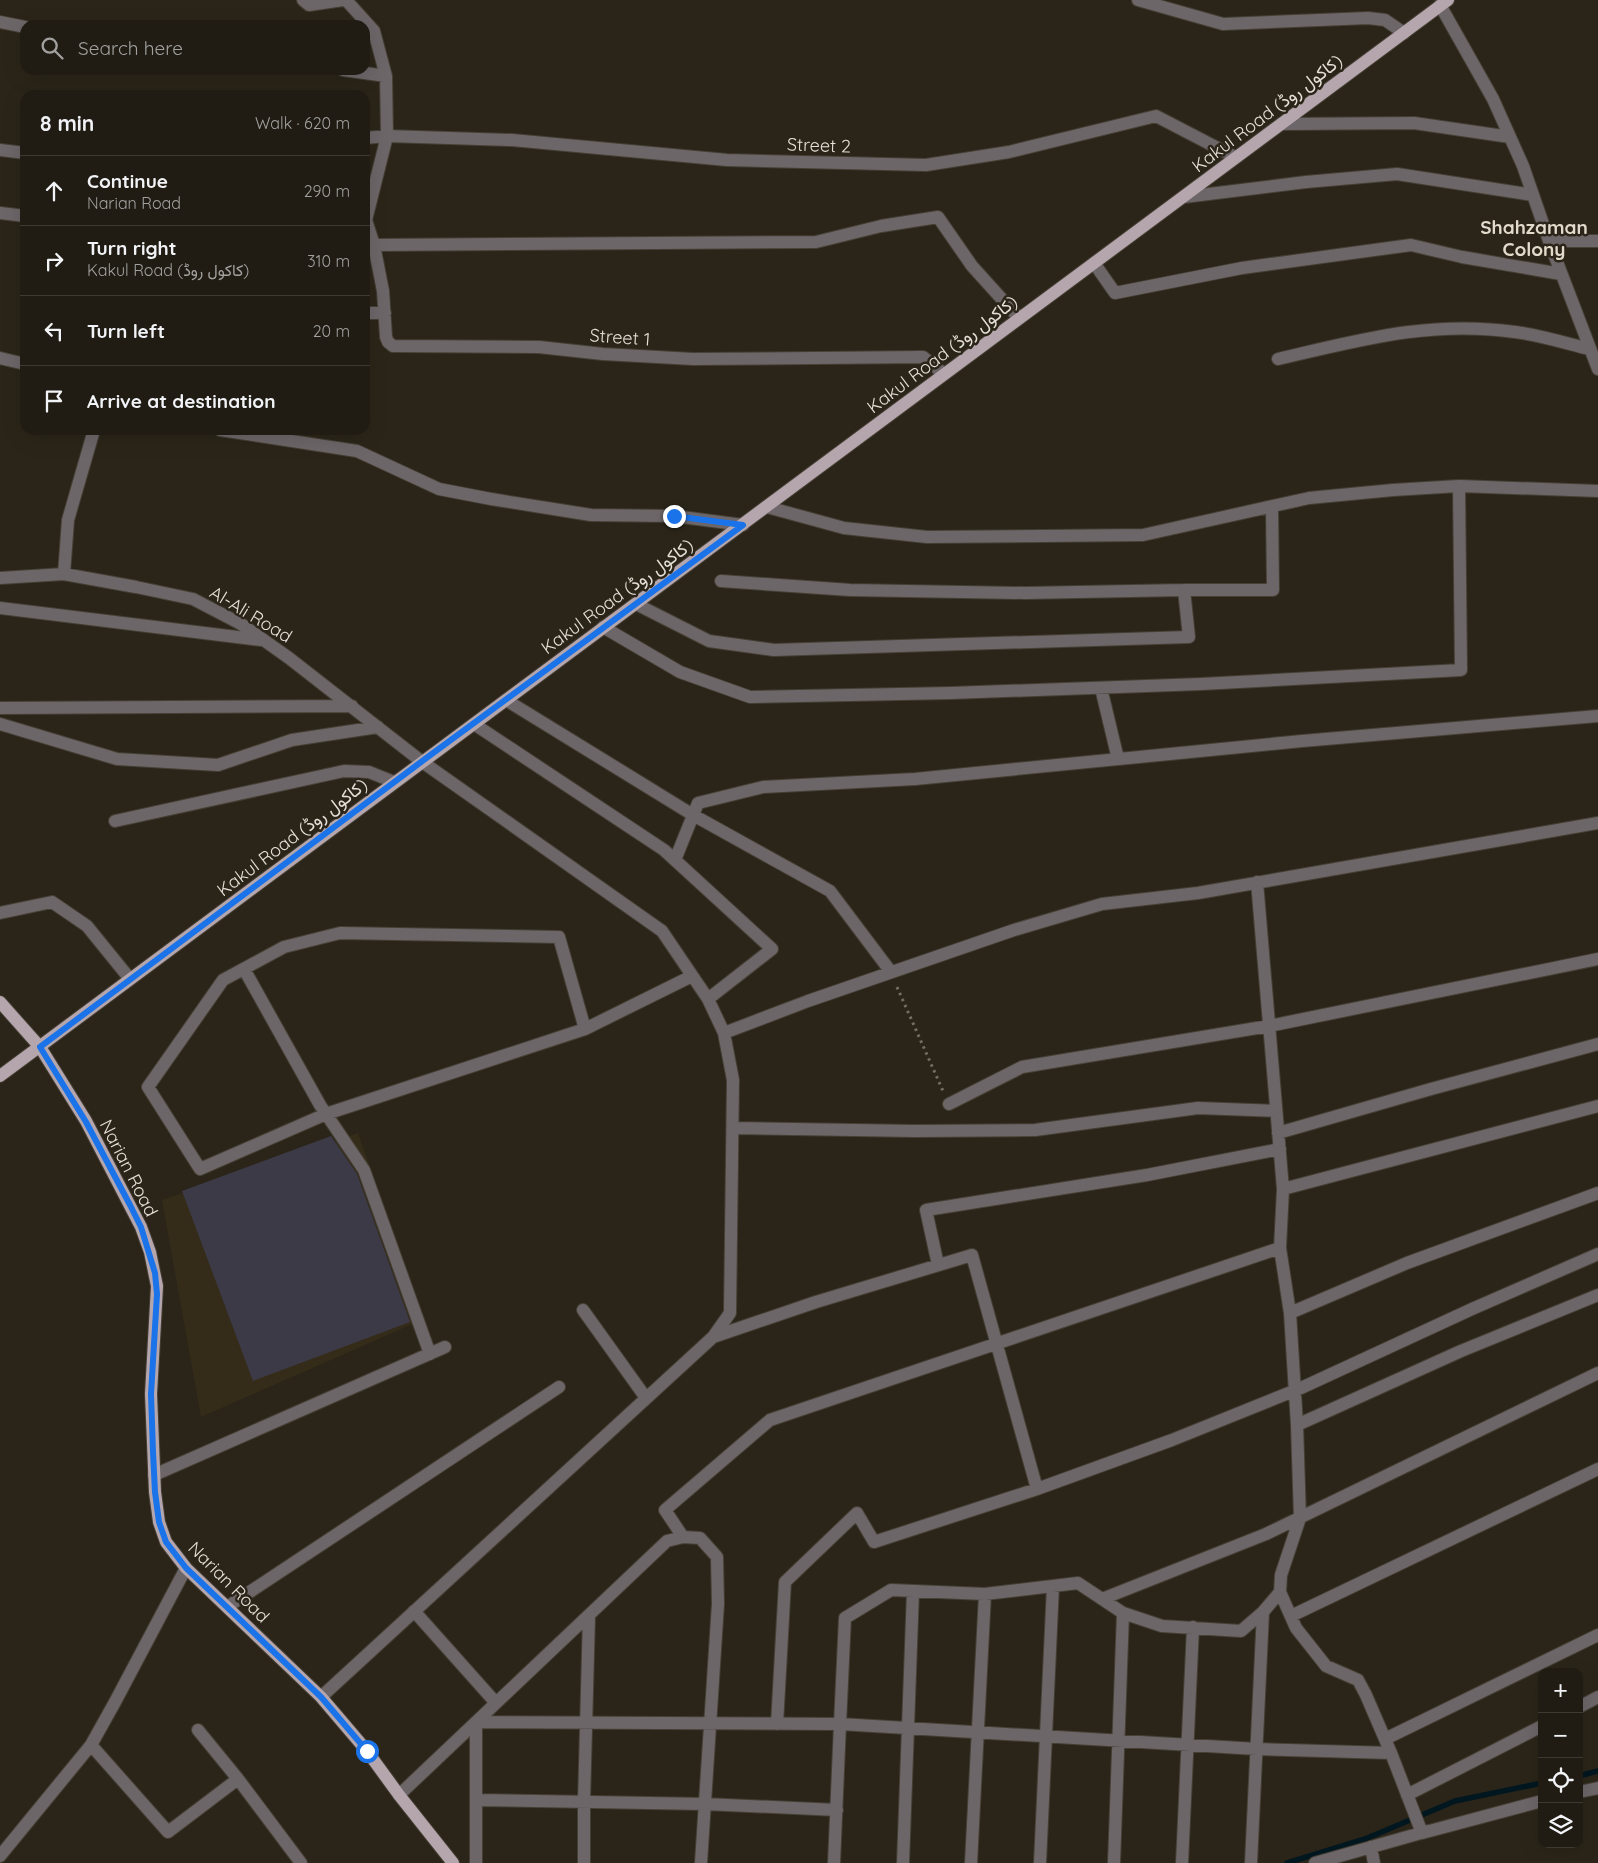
<!DOCTYPE html>
<html lang="en">
<head>
<meta charset="utf-8">
<style>
  body { margin:0; font-family:Quicksand,Vazirmatn,sans-serif; background:#2d2921; color:#f1f3f6 }
  .controls { position:absolute; right:15px; bottom:15px; display:grid; overflow:hidden; border-radius:10px; box-shadow:0 5px 20px #0002 }
  .controls button { width:45px; height:45px; display:grid; place-items:center; padding:0; border:0; border-bottom:1px solid #3d3a33; background:#201c13; color:#f1f3f6; font:25px sans-serif }
  .stop { position:absolute; width:15px; height:15px; margin:-11px; border:4px solid #1a73e8; border-radius:50%; background:#fff }
  .stop.end { background:#1a73e8; border-color:#fff; box-shadow:0 1px 5px #0008 }
  .list { margin:0; padding:0; list-style:none }
  h2 { display:flex; justify-content:space-between; align-items:center; height:65px; margin:0; padding:0 20px; font-size:21px }
  h2 small { font-size:16px; font-weight:400; color:#a2a1a0 }
  .list li { display:grid; grid-template-columns:32px 1fr auto; gap:15px; align-items:center; box-sizing:border-box; height:70px; padding:0 20px; border-top:1px solid #3d3a33 }
  .list b { display:block; font-size:19px; white-space:nowrap }
  .list p { margin:0; font-size:16px; white-space:nowrap; color:#a2a1a0 }
  .list em { font-size:16px; font-style:normal; color:#a2a1a0 }
  .icon { flex:none; width:28px; height:28px; fill:none; stroke:currentColor; stroke-width:2; stroke-linecap:round; stroke-linejoin:round }
  .map { position:relative; flex:none; width:1598px; height:1863px; overflow:hidden }
  .search { position:absolute; background:#201c13; box-shadow:0 5px 20px #0002; left:20px; top:20px; width:350px; height:55px; display:flex; align-items:center; gap:12px; box-sizing:border-box; padding:0 18px; border-radius:15px; color:#a2a1a0; font-size:19px }
  .panel { position:absolute; background:#201c13; box-shadow:0 5px 20px #0002; left:20px; top:90px; width:350px; height:345px; border-radius:15px }
  .map>svg:first-child { display:block }
  .built { fill:#342b19 }
  .lines { fill:none; stroke-linecap:round; stroke-linejoin:round }
  .stream { stroke:#011720; stroke-width:5.5 }
  .building { fill:#3c3a47 }
  .minor-casing { stroke:#453f34; stroke-width:14 }
  .major-casing { stroke:#453f34; stroke-width:14 }
  .path { stroke:#726d62; stroke-width:3; stroke-dasharray:2.5 4; stroke-linecap:butt }
  .minor { stroke:#6d6669; stroke-width:12 }
  .major { stroke:#b5a6ad; stroke-width:12 }
  .route { stroke:#1a73e8; stroke-width:6 }
  .labels { text-anchor:middle; dominant-baseline:central; stroke-width:5; stroke-linejoin:round; paint-order:stroke }
  .street-label { font-size:18px; fill:#e5e1d9; stroke:#2b2519 }
  .neighbourhood-label { font-size:19px; font-weight:bold; fill:#e2dbcb; stroke:#2b2519 }
</style>
</head>
<body>
<div class="map">
<svg width="1598" height="1863" viewBox="0 0 1598 1863">
  <rect width="100%" height="100%" fill="#2b2519"/>
  <path class="built" d="M358 1133 424 1319 201 1417 162 1200Z"/>
  <g class="lines">
    <path class="stream" d="M1579 1776 1598 1771
      M1287 1863 1365 1839 1455 1801 1542 1783"/>
  </g>
  <path class="building" d="M331 1136 357 1174 410 1322 253 1381 182 1191Z"/>
  <g class="lines">
    <defs>
      <path id="minor" d="M303 0 309 5 343 0
        M346 0 374 31 386 76 387 136 366 220 374 245 383 291 386 337 388 342 393 346 539 347 603 354 693 359 923 357 944 374
        M1138 0 1223 24 1368 18 1385 20 1404 33
        M1440 5 1493 99 1523 166 1549 241 1598 369
        M0 22 25 27
        M343 70 386 76
        M1281 124 1414 123 1510 137
        M365 138 387 136 512 140 727 160 926 165 1009 152 1156 116 1235 157
        M0 150 25 153
        M1184 197 1306 182 1397 174 1533 195
        M0 213 25 216
        M1549 241H1598
        M374 245 816 242 881 226 938 217 972 266 1019 318
        M1094 263 1115 293 1242 268 1411 245 1462 257 1561 274
        M365 313H385
        M0 358 25 364
        M1278 359C1360 340 1430 320 1515 332 1540 335 1565 343 1589 349
        M220 430 357 451 439 489 491 499 591 515 674 516 743 525
        M767 507 844 528 927 537 1143 535 1309 498 1393 490 1459 486 1598 491
        M64 574 68 520 94 430
        M0 578 64 574 136 587 193 599 241 624 289 658 421 761 662 931 708 999 724 1033 733 1080 730 1313 713 1337 321 1697
        M721 581 850 590 1025 593 1184 590
        M636 604 709 641 774 650 1189 637 1184 590H1273L1272 507
        M0 608 261 640
        M603 627 680 672 750 697 951 693 1201 684 1461 670 1459 486
        M1101 688 1118 759
        M506 700 693 815 830 891 891 972
        M0 708 352 706
        M0 724 117 759 218 765 292 740 378 727
        M474 724 664 850 772 949 708 999
        M115 821 344 771 369 772 394 782
        M675 860 698 803 763 787 915 779 1302 741 1598 716
        M1257 882 1283 1189
        M0 913 52 902 87 926 130 979
        M244 969 320 1105 364 1170 430 1354
        M585 1029 326 1114 200 1169 148 1087 223 980 284 947 340 933 559 937 585 1029 692 976
        M724 1033 808 1001 1014 930 1102 904 1198 893 1598 823
        M949 1104 1022 1067 1269 1026 1598 959
        M733 1128 915 1131 1035 1130 1198 1108 1276 1111
        M1278 1133 1431 1089 1598 1044
        M1280 1248 1283 1189 1598 1106
        M938 1265 926 1210 1147 1175 1280 1149
        M583 1310 646 1398
        M1290 1313 1407 1263 1598 1193
        M713 1337 816 1302 972 1255 1037 1489
        M1297 1425 1461 1351 1598 1295
        M154 1475 445 1347
        M683 1537 665 1510 770 1420 1280 1248 1290 1313 1297 1425 1300 1518 1281 1575 1280 1592 1296 1628 1326 1666 1358 1680 1366 1695 1391 1753 1422 1833 1542 1801
        M1102 1599 1266 1534 1598 1373
        M227 1607 559 1387
        M414 1611 496 1703
        M1291 1616 1598 1469
        M1579 1707 1598 1697
        M777 1724 785 1582 857 1513 874 1542 1037 1489 1172 1440 1301 1388 1472 1309 1598 1254
        M198 1730 238 1779
        M1385 1739 1598 1635
        M91 1745 168 1832 238 1779 301 1863
        M1579 1792 1598 1788
        M399 1795 667 1541 683 1537 700 1538 717 1557 718 1604 701 1863
        M1407 1795 1542 1726
        M476 1800V1863
        M837 1810 705 1804 476 1800V1722L840 1724 845 1618 891 1590 985 1594 1078 1583 1123 1613 1162 1626 1241 1631 1263 1612 1280 1592
        M1371 1847 1374 1863
        M0 1856 91 1745 115 1702 186 1568
        M584 1863V1802L589 1616
        M834 1863 840 1724 1257 1749 1391 1753
        M903 1863 913 1591
        M971 1863 985 1594
        M1040 1863 1053 1586
        M1114 1863 1123 1613
        M1182 1863 1193 1627
        M1251 1863 1263 1612
        M1315 1863 1428 1831"/>
      <path id="major" d="M0 1002 40 1047 86 1121 141 1227 150 1252 157 1286 151 1394 155 1492 159 1522 166 1542 186 1568 321 1697 367 1751 399 1795 453 1863
        M0 1076 1448 0"/>
    </defs>
    <use href="#minor" class="minor-casing"/>
    <use href="#major" class="major-casing"/>
    <path class="path" d="M897 987 943 1091"/>
    <use href="#minor" class="minor"/>
    <use href="#major" class="major"/>
  </g>
  <g class="lines">
    <path class="route" d="M367 1751 321 1697 186 1568 166 1542 159 1522 155 1492 153 1452 151 1394 157 1294 155 1273 141 1227 130 1205 86 1122 40 1047 421 762 743 525 674 516"/>
  </g>
  <g class="labels">
    <g class="street-label">
      <text transform="translate(1267 113) rotate(-37)">Kakul Road (کاکول روڈ)</text>
      <text transform="translate(819 145) rotate(2)">Street 2</text>
      <text transform="translate(620 337) rotate(4)">Street 1</text>
      <text transform="translate(942 354) rotate(-37)">Kakul Road (کاکول روڈ)</text>
      <text transform="translate(617 596) rotate(-36)">Kakul Road (کاکول روڈ)</text>
      <text transform="translate(251 614) rotate(31)">Al-Ali Road</text>
      <text transform="translate(292 837) rotate(-37)">Kakul Road (کاکول روڈ)</text>
      <text transform="translate(129 1168) rotate(63)">Narian Road</text>
      <text transform="translate(229 1582) rotate(45)">Narian Road</text>
    </g>
    <g class="neighbourhood-label">
      <text x="1534" y="227">Shahzaman<tspan x="1534" dy="22">Colony</tspan></text>
    </g>
  </g>
</svg>
<div class="controls">
<button>+</button>
<button>−</button>
<button><svg class="icon" aria-label="locate" viewBox="0 0 24 24"><circle cx="12" cy="12" r="6"/><path d="M12 2v4M12 18v4M2 12h4M18 12h4"/></svg></button>
<button><svg class="icon" aria-label="layers" viewBox="0 0 24 24"><path d="M12 4l9 5-9 5-9-5zM3 14l9 5 9-5"/></svg></button>
</div>
<div class="stop" style="left:367px;top:1751px"></div>
<div class="stop end" style="left:674px;top:516px"></div>
<div class="search"><svg class="icon" aria-label="search" viewBox="0 0 24 24"><circle cx="10" cy="10" r="6"/><path d="M15 15l6 6"/></svg>Search here</div>
<section class="panel">
<h2>8 min<small>Walk · 620 m</small></h2>
<ul class="list">
<li><svg class="icon" aria-label="ahead" viewBox="0 0 24 24"><path d="M12 20V5M6 11l6-6 6 6"/></svg><div><b>Continue</b><p>Narian Road</p></div><em>290 m</em></li>
<li><svg class="icon" aria-label="right" viewBox="0 0 24 24"><path d="M7 20v-9h11M14 6l5 5-5 5"/></svg><div><b>Turn right</b><p>Kakul Road (کاکول روڈ)</p></div><em>310 m</em></li>
<li><svg class="icon" aria-label="left" viewBox="0 0 24 24"><path d="M17 20v-9H6M10 6l-5 5 5 5"/></svg><div><b>Turn left</b></div><em>20 m</em></li>
<li><svg class="icon" aria-label="arrive" viewBox="0 0 24 24"><path d="M6 21V4h12l-3 4 3 4H6"/></svg><div><b>Arrive at destination</b></div></li>
</ul>
</section>
</div>
</body>
</html>
